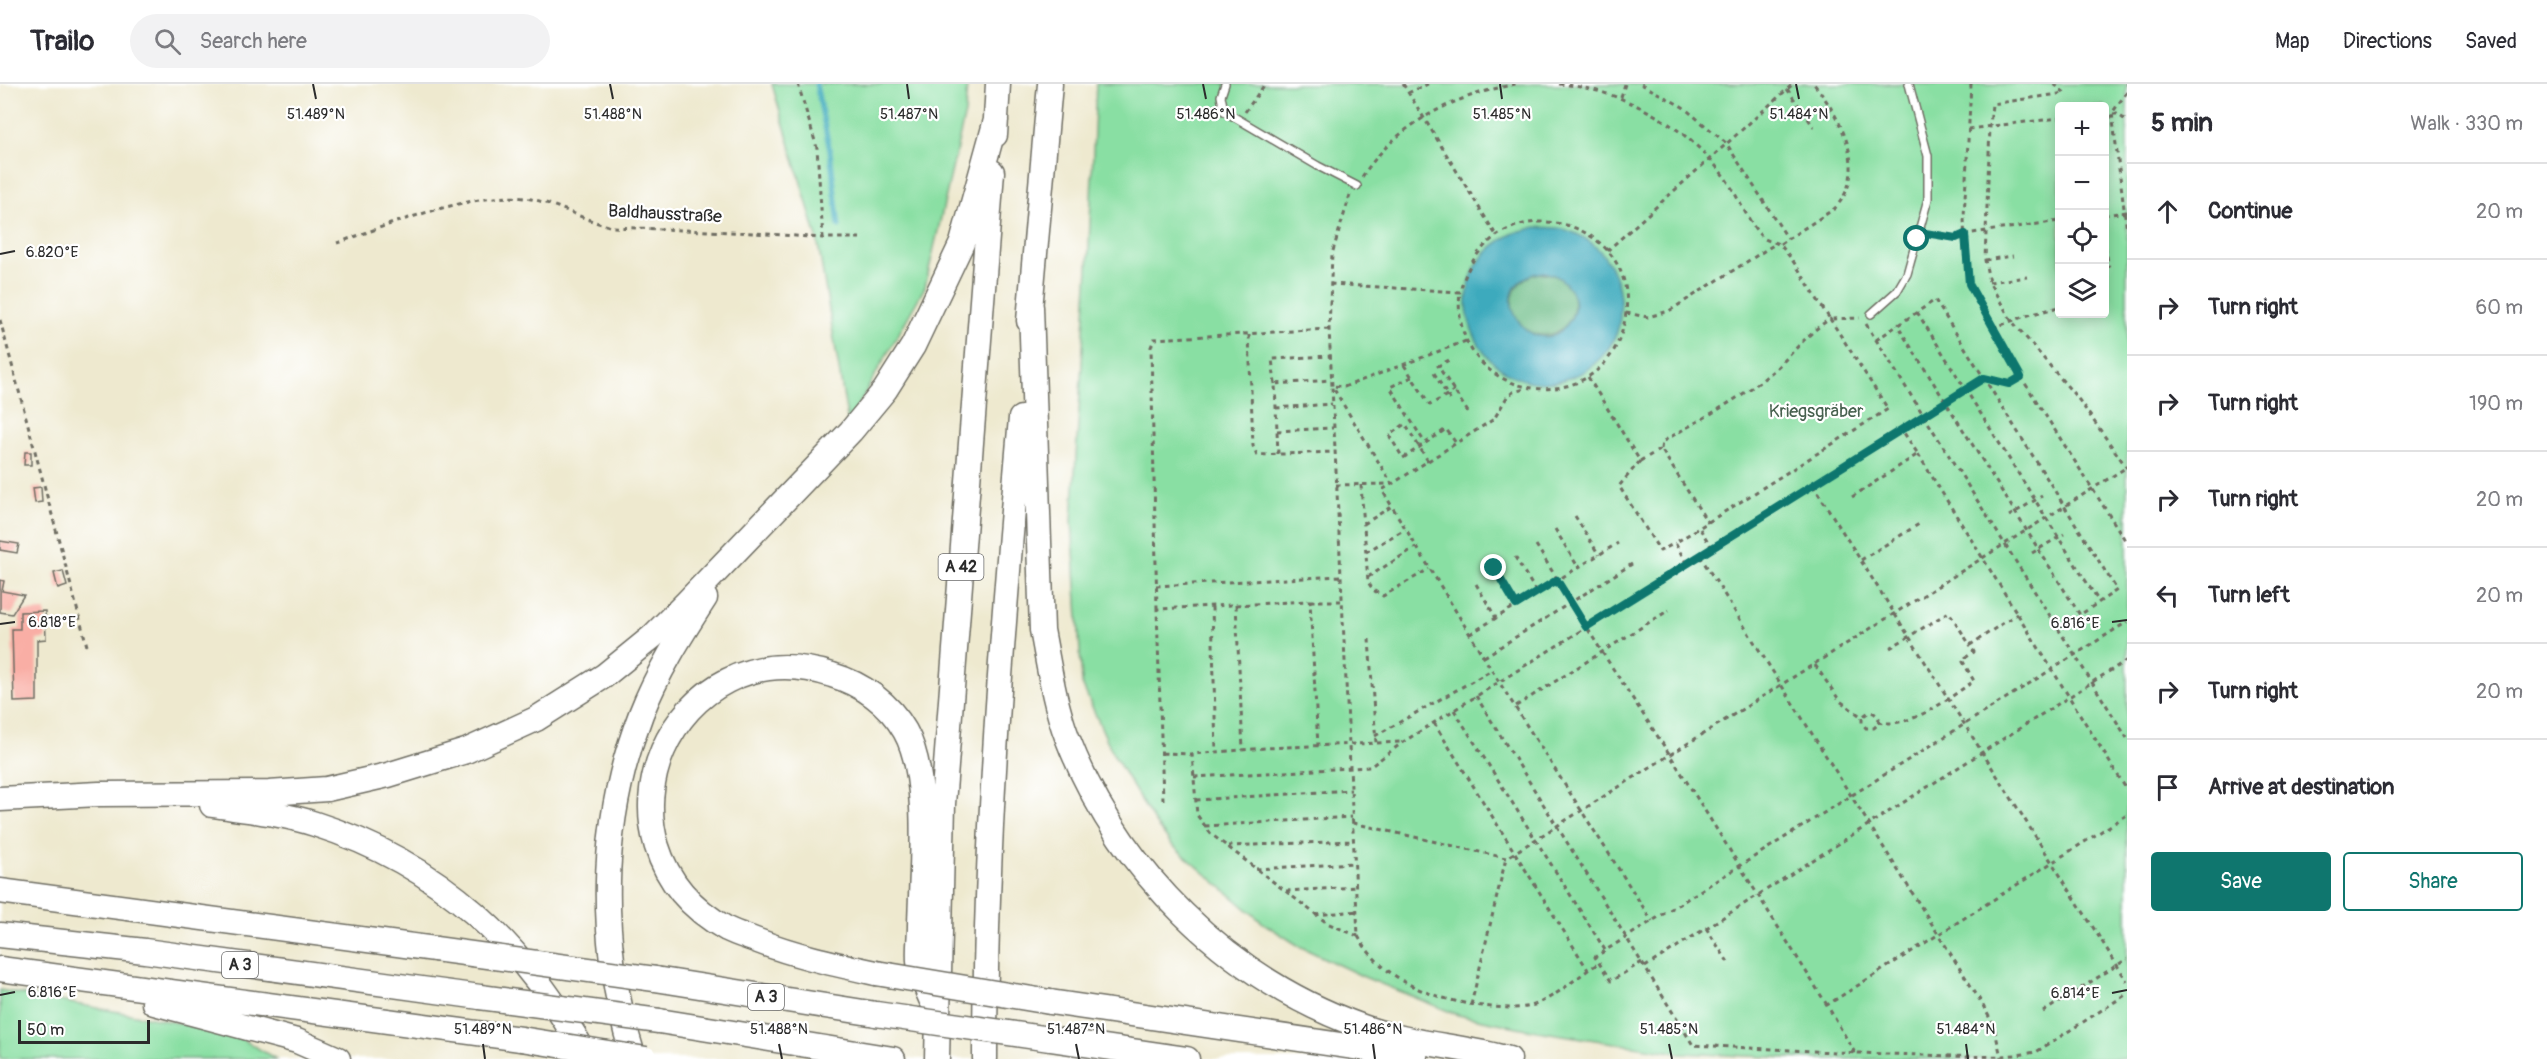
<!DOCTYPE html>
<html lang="en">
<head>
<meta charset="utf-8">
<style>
  body { margin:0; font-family:Pangolin,sans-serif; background:#f2f2f3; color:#2b2b33 }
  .controls { position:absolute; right:18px; top:18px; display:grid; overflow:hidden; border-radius:6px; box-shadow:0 3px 15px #0003 }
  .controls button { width:54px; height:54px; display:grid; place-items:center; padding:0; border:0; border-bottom:2px solid #e1e1e2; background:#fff; color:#2b2b33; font:30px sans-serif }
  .scale { position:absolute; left:18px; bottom:15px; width:132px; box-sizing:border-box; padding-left:6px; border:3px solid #2b2b2b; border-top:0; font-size:16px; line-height:21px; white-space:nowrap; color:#2b2b2b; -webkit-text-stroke:4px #fff; paint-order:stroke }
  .stop { position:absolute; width:18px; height:18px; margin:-14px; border:4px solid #0f766e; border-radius:50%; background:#fff }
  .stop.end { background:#0f766e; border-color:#fff; box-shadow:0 2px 6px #0008 }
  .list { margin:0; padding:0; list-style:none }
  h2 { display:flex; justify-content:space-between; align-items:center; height:78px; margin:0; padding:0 24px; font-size:26px }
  h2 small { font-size:20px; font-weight:400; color:#7c7c81 }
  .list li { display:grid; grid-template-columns:39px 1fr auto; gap:18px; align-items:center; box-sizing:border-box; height:96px; padding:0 24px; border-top:2px solid #e1e1e2 }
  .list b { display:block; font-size:22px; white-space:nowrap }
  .list em { font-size:20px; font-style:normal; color:#7c7c81 }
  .actions { display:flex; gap:12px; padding:18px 24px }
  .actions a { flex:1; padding:14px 0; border:2px solid #0f766e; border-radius:6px; text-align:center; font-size:21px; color:#0f766e }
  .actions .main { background:#0f766e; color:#fff }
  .icon { flex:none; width:33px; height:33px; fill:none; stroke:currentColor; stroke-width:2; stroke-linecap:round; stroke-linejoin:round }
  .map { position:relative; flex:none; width:2127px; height:975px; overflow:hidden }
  header { display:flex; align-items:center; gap:36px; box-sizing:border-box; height:84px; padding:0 30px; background:#fff; border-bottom:2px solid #e1e1e2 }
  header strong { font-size:28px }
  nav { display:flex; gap:33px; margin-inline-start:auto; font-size:21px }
  .search { width:420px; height:54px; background:#f2f2f3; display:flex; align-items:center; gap:15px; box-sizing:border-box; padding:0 21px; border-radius:33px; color:#7c7c81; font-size:22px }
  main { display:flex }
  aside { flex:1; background:#fff }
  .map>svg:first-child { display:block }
  .green { fill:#89dfa3; stroke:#5a8567; stroke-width:1.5; fill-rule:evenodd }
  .forest { fill:#6ebe89; stroke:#4c745a; stroke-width:1.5 }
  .water { fill:#3eaabd; stroke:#346a74; stroke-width:1.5; fill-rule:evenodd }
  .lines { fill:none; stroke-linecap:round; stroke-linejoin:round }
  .stream { stroke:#3eaabd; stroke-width:5 }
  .building { fill:#f9aea5 }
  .service-casing { stroke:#6f6e64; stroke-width:10 }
  .motorway-casing { stroke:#6f6e64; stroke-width:27 }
  .path { stroke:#6f6e64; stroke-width:3; stroke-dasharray:4.5 4.5; stroke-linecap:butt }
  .service { stroke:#fff; stroke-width:7 }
  .motorway { stroke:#fff; stroke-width:24 }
  .motorway-bridge-casing { stroke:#6f6e64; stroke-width:27; stroke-linecap:butt }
  .motorway-bridge { stroke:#fff; stroke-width:24 }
  .route { stroke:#0f766e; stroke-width:8 }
  .ticks { fill:none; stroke:#2b2b2b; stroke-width:2 }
  .labels { text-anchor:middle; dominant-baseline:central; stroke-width:4.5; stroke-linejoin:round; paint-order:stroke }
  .shield { fill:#fff; stroke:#6b6b6b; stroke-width:1.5 }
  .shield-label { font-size:16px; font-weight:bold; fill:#2b2b2b }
  .street-label { font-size:18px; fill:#2b2b2b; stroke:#fff }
  .park-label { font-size:18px; fill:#47614f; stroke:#fff }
  .ticks-label { font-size:15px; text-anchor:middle; fill:#2b2b2b; stroke:#fff; stroke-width:4.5; stroke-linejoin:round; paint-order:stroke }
</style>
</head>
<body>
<header>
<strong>Trailo</strong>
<div class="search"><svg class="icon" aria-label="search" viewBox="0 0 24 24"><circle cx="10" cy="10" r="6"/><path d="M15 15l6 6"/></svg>Search here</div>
<nav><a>Map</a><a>Directions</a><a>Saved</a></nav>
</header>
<main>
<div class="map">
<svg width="2127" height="975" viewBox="0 0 2127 975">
  <rect width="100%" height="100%" fill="#fff"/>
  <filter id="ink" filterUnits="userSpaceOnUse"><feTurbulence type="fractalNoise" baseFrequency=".0167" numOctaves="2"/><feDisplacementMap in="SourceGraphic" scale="12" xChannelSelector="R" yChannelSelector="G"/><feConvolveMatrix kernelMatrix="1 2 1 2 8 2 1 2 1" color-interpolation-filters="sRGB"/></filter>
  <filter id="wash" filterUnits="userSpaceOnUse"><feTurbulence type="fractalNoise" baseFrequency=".008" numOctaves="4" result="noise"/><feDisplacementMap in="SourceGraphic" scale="24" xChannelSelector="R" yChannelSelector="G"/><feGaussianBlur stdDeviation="1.35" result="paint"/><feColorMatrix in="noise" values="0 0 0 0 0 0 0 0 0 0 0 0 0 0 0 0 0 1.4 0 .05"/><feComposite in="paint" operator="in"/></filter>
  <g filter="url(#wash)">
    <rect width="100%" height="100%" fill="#eee9cf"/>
    <path class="green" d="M772 0H967L965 29 925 203 848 339 817 154Z
      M1096 0H2127V975H1814L1679 969 1537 947 1458 931 1364 893 1299 862 1263 839 1171 760 1154 738 1113 670 1082 600 1072 436 1088 184ZM2060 22H2104V230H2060Z
      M0 906 232 949 276 975H0Z"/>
    <path class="forest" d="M1512 220a31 31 0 1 1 62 0a31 31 0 1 1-62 0Z"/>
    <path class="water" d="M1536 143C1544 144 1555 143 1563 145 1607 157 1626 199 1619 241 1615 261 1598 280 1581 289 1487 336 1419 198 1510 151 1517 147 1527 146 1536 143ZM1544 188C1568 193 1584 217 1568 239 1533 286 1475 197 1544 188Z"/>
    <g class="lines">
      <path class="stream" d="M816 0 830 67 839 142"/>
    </g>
    <g id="blocks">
      <path class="building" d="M25 368H31V381H24Z
        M41 403 42 418 35 419 33 404Z
        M0 457 19 460 17 469 0 466Z
        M63 487 67 502 58 505 54 489Z
        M0 496 4 497 2 507 24 511 12 530 0 528Z
        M45 527 46 555 37 556V617L14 618 12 545H20V528Z"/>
    </g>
  </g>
  <g filter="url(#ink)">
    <use href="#blocks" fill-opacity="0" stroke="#6f6e64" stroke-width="1.5"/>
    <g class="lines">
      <defs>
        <path id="service" d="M1225 0 1221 12 1224 27 1318 82 1357 102
          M1871 230 1897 207 1907 190 1928 115V72L1909 0"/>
        <path id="motorway" d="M995 51 998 0
          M1031 223 1042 546C1049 582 1054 619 1067 653 1118 786 1228 895 1363 943 1410 960 1461 962 1509 975
          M1029 237 1050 0
          M0 715 99 710 269 709 327 705 388 691 466 667 536 635 604 592 652 553 687 518 851 347 885 306 913 262 962 159 996 36
          M212 721C246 726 282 729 315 740 441 780 525 861 588 975
          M0 807 435 865
          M0 851 145 867 480 913
          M0 885 521 955
          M876 889C835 880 797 872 758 857 748 853 737 850 727 845 574 759 674 539 832 591 862 600 889 619 905 647 931 693 921 787 920 842 920 855 917 871 920 884 921 894 927 905 931 915
          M655 895 876 930
          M1050 918 1415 972
          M154 919 297 957 338 975
          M659 937 893 975
          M1050 955 1187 975
          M634 975C598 862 598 741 641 630 657 589 681 551 705 514
          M937 975 943 720 992 88
          M985 975C985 760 1002 548 1021 334"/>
      </defs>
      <use href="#service" class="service-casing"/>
      <use href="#motorway" class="motorway-casing"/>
      <path class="path" d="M798 0 817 64 823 154
        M1403 0 1496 151
        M1559 0C1625 6 1690 43 1728 98 1738 113 1750 141 1762 153 1767 158 1777 157 1782 163 1800 184 1814 212 1830 235L1860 234
        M1641 0 1683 23 1726 59 1788 155
        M1971 0 1964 133 1965 170 1969 200 2021 293 2127 459
        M2054 0 2065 9 1992 20 1990 42 1985 176 1989 198 2011 236 2079 316 2127 384
        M2126 0H2127
        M1787 5 1814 43
        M2127 8 2112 29 2127 148
        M1408 9 1428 0
        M1621 13 1625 0
        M1245 28 1265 0
        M2104 29 2117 30 2127 37
        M1968 45 2060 34
        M1362 93C1398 38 1454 12 1516 0
        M1350 111 1332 170 1329 245 1332 302 1392 400 1382 406 1499 598 1652 837
        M2104 131 2127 128
        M1929 150 1956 154 1965 150 2060 137
        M2104 154 2109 184
        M337 159C389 141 477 105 531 115 560 121 585 137 613 143L754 149 823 154H860
        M1780 160 1834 125C1871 87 1840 33 1814 0
        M1607 167 1793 0
        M1985 176 2013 172
        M1989 198 2027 193
        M1330 200 1460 208C1489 93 1644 132 1625 235 1606 343 1447 319 1460 208
        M1917 228 2099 518
        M1626 229 1648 233 1669 227 1775 160
        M0 236 87 562
        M1866 240 2127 654
        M1993 244 2025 232 2059 223
        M1249 251 1253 362 1257 371 1334 368
        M1876 256 1935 216 2117 506 2080 531 1897 241
        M1466 257 1344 303 1332 302 1358 852C1384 899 1440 918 1491 923 1507 924 1527 926 1541 918 1562 908 1579 891 1599 879
        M1449 276 1438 282 1468 328
        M1404 281 1430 321 1457 305
        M1434 289 1452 319
        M1412 293 1390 303 1425 359
        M1588 293 1640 377 1661 365 1708 439
        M1275 300 1272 275 1331 272
        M1276 324 1332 320
        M1277 347 1333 344
        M1661 365 1662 358C1699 336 1739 316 1772 288 1792 271 1807 249 1830 235L1888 325 1675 459 1687 480
        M1278 370 1275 300 1331 296
        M1918 370 2127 706
        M1428 377 1405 340 1389 351 1403 374C1418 364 1432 355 1446 345L1456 359
        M1640 377 1619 402 1660 467 1675 459
        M1336 401 1392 400 1494 335 1507 313 1513 308 1525 305
        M1361 401 1368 498 1373 506 1383 512 1429 485
        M1813 401 2127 897
        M1852 413 1918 370 1902 346
        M1575 432 1599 471
        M2009 432 2042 412
        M1364 440 1392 422
        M1555 445 1578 483
        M1700 445 1712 464
        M1536 461 1602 568 1670 671 1827 921
        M1366 468 1405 445
        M2032 469 2064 450
        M1700 472 1981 918 1994 942 2001 973
        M1515 473 1537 509
        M1861 476 1919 440
        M1494 484 1516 521
        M1368 493 1416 463
        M1476 500 1496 534
        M1156 502 1340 492
        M1310 517H1341
        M1236 521 1243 666
        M1212 523 1216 668
        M1157 525 1151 263 1154 255 1329 245
        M1470 550 1618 459
        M1369 555 1376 659
        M1890 564 1949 528 1970 561 2017 530
        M1484 573 1632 480
        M1815 581 1840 617 1862 633V639L1866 644H1874L1878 640 1879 634 1874 629 1869 628 1862 633
        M1476 612 1693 961C1769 965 1845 969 1922 971 1959 972 1999 975 2036 968L2127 910
        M1516 622 1669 526
        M1454 626 1605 866
        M1878 638C1912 645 1947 615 1974 597L1962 576 1974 568 1970 561
        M1434 639 1588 886
        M1375 652 1492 586
        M1162 669 1192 670
        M1194 693 1370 683 1403 658 1985 294 2009 300 2021 293
        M1163 716 1157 525 1310 517 1318 662
        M1196 716 1351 706
        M1353 739 1506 774 2127 383
        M1205 742 1352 733
        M1228 762 1353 757
        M1256 785 1355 779
        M1286 807 1356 803
        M1315 831 1358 827
        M1706 844 1728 878
        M1358 852 1327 839 1211 750 1197 731 1192 670 1266 664 1401 658
        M1642 878 1611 897 1595 873 2127 538
        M1645 883 2127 576
        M1471 921 1506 774
        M2043 928 2127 875
        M1855 969 1827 921 2127 731"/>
      <use href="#service" class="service"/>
      <use href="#motorway" class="motorway"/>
      <defs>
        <path id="motorway-bridge" d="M435 865 655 895
          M876 889 1050 918
          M480 913 659 937
          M876 930 1050 955
          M521 955 646 975"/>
      </defs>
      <use href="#motorway-bridge" class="motorway-bridge-casing"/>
      <use href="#motorway-bridge" class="motorway-bridge"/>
    </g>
  </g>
  <g class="lines" filter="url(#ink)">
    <path class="route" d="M1494 484 1516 521 1557 496 1586 543 1984 294 2009 300 2021 293 1969 200 1965 150 1956 154 1919 148 1917 155"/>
  </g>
  <path class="ticks" d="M313 0 316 15M610 0 613 15M907 0 909 15M1203 0 1206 15M1500 0 1502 15M1796 0 1799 15M0 170 15 167M2112 538 2127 536M0 540 15 538M2112 909 2127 906M0 911 15 908M483 960 485 975M779 960 782 975M1076 960 1079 975M1373 960 1375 975M1669 960 1672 975M1966 960 1968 975"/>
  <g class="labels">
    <g class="shield">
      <rect x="938.5" y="470" width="45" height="26" rx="4.5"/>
      <rect x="222" y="868" width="36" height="26" rx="4.5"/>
      <rect x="748" y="900" width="36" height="26" rx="4.5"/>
    </g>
    <g class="shield-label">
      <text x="961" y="483">A 42</text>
      <text x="240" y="881">A 3</text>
      <text x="766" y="913">A 3</text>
    </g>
    <g class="street-label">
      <text transform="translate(665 130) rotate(3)">Baldhausstraße</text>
    </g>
    <g class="park-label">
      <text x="1816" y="327">Kriegsgräber</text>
    </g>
  </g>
  <g class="ticks-label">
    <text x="316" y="35">51.489°N</text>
    <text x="613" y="35">51.488°N</text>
    <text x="909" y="35">51.487°N</text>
    <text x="1206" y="35">51.486°N</text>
    <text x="1502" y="35">51.485°N</text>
    <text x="1799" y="35">51.484°N</text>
    <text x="52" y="173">6.820°E</text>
    <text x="52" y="543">6.818°E</text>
    <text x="2075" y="544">6.816°E</text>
    <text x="52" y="913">6.816°E</text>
    <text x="2075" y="914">6.814°E</text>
    <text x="483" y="950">51.489°N</text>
    <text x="779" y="950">51.488°N</text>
    <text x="1076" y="950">51.487°N</text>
    <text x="1373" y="950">51.486°N</text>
    <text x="1669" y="950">51.485°N</text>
    <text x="1966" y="950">51.484°N</text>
  </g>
</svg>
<div class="controls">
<button>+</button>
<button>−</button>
<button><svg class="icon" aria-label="locate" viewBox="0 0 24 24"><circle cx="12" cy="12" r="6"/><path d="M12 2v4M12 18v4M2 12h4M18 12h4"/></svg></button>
<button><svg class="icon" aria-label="layers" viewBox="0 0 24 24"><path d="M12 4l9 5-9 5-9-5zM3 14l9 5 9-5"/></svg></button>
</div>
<div class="scale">50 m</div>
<div class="stop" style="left:1917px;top:155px"></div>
<div class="stop end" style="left:1494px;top:484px"></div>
</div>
<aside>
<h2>5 min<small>Walk · 330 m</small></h2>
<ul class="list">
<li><svg class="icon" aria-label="ahead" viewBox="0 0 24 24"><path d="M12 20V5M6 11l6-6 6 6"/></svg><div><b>Continue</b></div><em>20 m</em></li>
<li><svg class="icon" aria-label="right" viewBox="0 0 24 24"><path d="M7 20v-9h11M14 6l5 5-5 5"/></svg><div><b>Turn right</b></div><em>60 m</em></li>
<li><svg class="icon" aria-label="right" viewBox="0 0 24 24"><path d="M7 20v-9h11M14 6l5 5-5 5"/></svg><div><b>Turn right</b></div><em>190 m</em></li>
<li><svg class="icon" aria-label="right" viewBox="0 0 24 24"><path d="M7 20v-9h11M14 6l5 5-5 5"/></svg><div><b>Turn right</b></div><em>20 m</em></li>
<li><svg class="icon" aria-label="left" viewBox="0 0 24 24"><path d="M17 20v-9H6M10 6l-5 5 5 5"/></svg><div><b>Turn left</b></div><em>20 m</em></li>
<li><svg class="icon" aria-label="right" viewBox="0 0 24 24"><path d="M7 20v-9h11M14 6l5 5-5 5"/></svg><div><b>Turn right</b></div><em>20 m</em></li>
<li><svg class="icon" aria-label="arrive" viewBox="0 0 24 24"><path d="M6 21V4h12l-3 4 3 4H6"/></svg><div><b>Arrive at destination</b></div></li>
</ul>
<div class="actions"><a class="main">Save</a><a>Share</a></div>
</aside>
</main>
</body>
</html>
